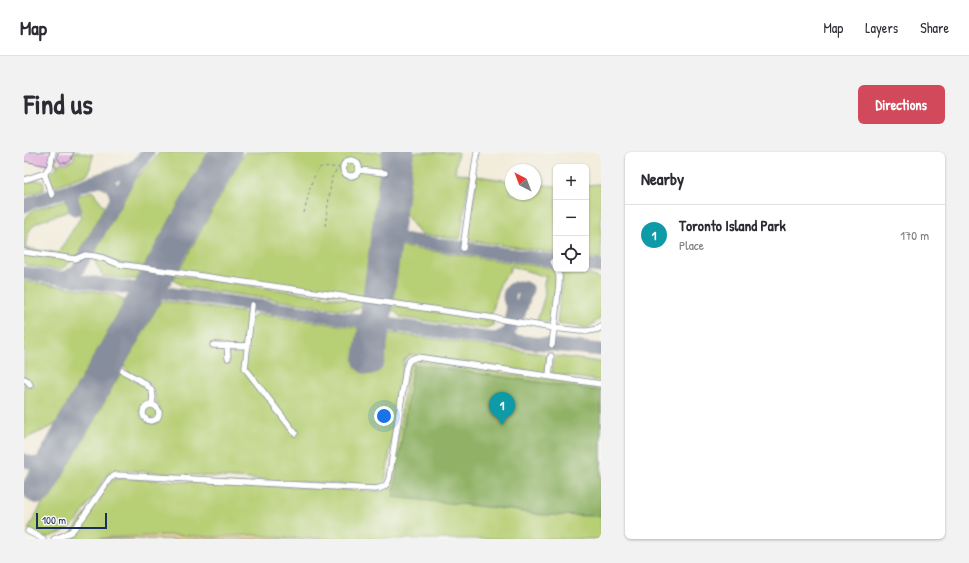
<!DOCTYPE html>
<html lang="en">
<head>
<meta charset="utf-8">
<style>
  body { margin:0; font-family:"Patrick Hand",sans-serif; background:#f2f2f3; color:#2b2b33 }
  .controls { position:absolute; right:12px; top:12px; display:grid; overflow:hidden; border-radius:6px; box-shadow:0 1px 3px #0004 }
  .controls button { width:36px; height:36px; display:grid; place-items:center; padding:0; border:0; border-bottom:1px solid #e1e1e2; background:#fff; color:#2b2b33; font:20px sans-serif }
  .compass { position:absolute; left:481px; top:12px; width:36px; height:36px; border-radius:50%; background:#fff; box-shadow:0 1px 3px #0004; rotate:318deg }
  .scale { position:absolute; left:12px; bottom:10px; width:71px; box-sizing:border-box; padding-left:4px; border:2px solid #1b2f5e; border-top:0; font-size:11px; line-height:14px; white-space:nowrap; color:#1b2f5e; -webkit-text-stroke:3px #f6f6f2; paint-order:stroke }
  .you { position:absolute; left:360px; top:264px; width:14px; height:14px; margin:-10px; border:3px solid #fff; border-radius:50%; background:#1a73e8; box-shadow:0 0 0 6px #1a73e833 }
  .badge { display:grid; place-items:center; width:26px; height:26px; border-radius:50%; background:#d1495b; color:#fff; font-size:13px; font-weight:700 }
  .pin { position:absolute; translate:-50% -33px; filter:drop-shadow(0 1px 2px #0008) }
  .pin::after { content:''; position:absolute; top:21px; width:14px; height:12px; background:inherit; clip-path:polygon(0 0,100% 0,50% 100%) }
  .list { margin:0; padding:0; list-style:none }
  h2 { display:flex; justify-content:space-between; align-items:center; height:52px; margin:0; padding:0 16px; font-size:17px }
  h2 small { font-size:13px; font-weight:400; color:#7c7c81 }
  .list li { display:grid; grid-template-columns:26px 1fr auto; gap:12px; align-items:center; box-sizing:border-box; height:60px; padding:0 16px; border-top:1px solid #e1e1e2 }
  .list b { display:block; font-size:15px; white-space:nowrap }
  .list p { margin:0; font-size:13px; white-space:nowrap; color:#7c7c81 }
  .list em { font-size:13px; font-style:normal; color:#7c7c81 }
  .icon { flex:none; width:22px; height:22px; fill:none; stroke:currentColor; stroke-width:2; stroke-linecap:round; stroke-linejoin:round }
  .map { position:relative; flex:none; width:577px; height:387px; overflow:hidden; border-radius:6px }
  header { display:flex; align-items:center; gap:24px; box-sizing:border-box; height:56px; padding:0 20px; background:#fff; border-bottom:1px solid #e1e1e2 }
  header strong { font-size:19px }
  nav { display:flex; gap:22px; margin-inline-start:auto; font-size:14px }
  .intro { display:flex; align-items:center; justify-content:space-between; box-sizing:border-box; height:96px; padding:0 24px }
  h1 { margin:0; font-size:28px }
  .button { padding:10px 18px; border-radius:6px; background:#d1495b; color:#fff; font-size:14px; font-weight:700 }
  main { display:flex; gap:24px; padding:0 24px }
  aside { flex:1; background:#fff; border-radius:6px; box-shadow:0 1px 3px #0004 }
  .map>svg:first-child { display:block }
  .green { fill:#b7cf74; stroke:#697f69 }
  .forest { fill:#91b266; stroke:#567062 }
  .sand { fill:#eeda9e; stroke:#84847e }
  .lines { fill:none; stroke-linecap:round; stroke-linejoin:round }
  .taxiway { stroke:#868d9c; stroke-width:13 }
  .runway { stroke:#868d9c; stroke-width:32 }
  .building { fill:#e0addb }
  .minor-casing { stroke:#868d9c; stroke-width:7 }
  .path { stroke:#868d9c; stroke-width:1; stroke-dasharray:3 3; stroke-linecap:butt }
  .minor { stroke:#fff; stroke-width:5.5 }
</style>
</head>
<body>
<header>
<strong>Map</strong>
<nav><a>Map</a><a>Layers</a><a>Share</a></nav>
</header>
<div class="intro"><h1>Find us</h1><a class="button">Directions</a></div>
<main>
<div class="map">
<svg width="577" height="387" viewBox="0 0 577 387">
  <rect width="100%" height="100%" fill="#f6f6f2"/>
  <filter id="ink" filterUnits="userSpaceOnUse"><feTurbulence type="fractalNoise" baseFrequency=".025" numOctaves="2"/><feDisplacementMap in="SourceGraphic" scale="8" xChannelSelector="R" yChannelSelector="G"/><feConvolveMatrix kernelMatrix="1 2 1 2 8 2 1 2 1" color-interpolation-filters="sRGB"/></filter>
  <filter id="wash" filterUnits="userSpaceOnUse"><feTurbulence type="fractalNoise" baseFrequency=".012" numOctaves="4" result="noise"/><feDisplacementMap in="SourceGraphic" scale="16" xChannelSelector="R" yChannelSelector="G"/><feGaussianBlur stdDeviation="0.9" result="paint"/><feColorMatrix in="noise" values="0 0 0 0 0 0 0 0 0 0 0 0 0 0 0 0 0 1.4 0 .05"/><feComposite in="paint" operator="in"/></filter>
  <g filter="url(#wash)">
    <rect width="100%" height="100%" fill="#f2ebd9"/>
    <path class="green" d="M50 0H56L69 3 65 20 62 23 31 34C26 32 26 27 24 22L33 16V13L30 9 31 4 34 6 31 8 34 13 38 10 43 11 51 6 49 3Z
      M136 0H184L120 114 95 111 71 102 74 94 111 27Z
      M221 0H364L344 144 342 146 154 120Z
      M385 0H434L431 21 446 23 436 87 396 82 377 56Z
      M453 24 487 29V42H511V32L532 34V101L443 88Z
      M14 28 19 30 20 35V38L0 44V31Z
      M577 32V107L562 105V33Z
      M68 39 81 55 53 105 0 98V67L8 59 44 47 47 55 45 59 14 70C4 76 3 85 1 96L34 101 57 65 51 48 53 44Z
      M372 94 528 116 531 119 533 128 528 171 513 169 521 143 520 131 522 125 487 114 485 120 477 129 467 164 366 149 365 147Z
      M0 102 49 108 36 118 2 113 0 111Z
      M69 106 118 117 113 127H107L79 124Z
      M537 118 565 122 577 128V166L564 176 533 172 538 128Z
      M152 123 342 150 343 151 328 159 161 135 149 128Z
      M0 129 90 142 101 149 31 273 0 287V229L7 236 8 234 0 225Z
      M137 149H141L223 161 226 166H229L231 163 233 162 337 176 338 177 334 206 356 209 360 180 520 202 522 203C524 207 523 217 519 221L390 203H386L380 208 362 325C361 331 358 333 352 334L240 328 96 318 90 319 84 322 54 368 46 376 37 381 21 386 4 377 23 343 27 345 96 222H100L123 235 127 240 126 248C121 254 111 261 121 269 123 270 127 271 130 270 132 270 134 268 135 266 140 260 134 255 132 249 130 244 131 239 127 234 120 226 105 225 100 214Z
      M365 153 468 168 469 170V173L462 177 380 166 376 165Z
      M532 204 577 210V229L529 222 528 221 529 206Z
      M391 208 577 235V387H36L46 383 86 330 93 326 351 339C359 339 364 338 367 330L384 214 387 210Z
      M121 261a6 6 0 1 1 12 0a6 6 0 1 1-12 0Z"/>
    <path class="forest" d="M389 212 577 239V364L518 363 481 357 369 345Z"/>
    <path class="sand" d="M147 383 190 385 230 383 262 386 333 387H55Z"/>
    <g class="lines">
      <path class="taxiway" d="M92 48 109 18 113 13
        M0 54 9 50 104 18 114 12 124 0
        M51 57C48 48 45 42 53 35
        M362 85 532 109
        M562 113 577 115
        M0 121 461 186 577 198
        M37 126C45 125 50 122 55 116L92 48C93 38 84 28 74 28
        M472 187 481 183 485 180 488 171 495 162 503 137C490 130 479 143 489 154L488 160V171
        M0 308C16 316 26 309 36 297"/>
      <path class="runway" d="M345 207 351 170 374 0
        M14 336 202 0"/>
    </g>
    <g id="blocks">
      <path class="building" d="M0 0H27L24 14 0 9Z
        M34 0H50L49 3 48 4 47 8 43 11 38 10 37 11 33 5Z"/>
    </g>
  </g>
  <g filter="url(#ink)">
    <use href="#blocks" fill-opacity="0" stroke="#868d9c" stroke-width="1"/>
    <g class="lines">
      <defs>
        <path id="minor" d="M319 16a8 8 0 1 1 16 0a8 8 0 1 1-16 0Z
          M335 18 361 21
          M0 28 21 21
          M28 43 21 24V21L26 14 29 0
          M439 96 453 0
          M0 100 51 107 61 103 70 104 79 106 94 112 463 165 530 176 556 179H564L574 177 577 175
          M529 109 532 116
          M228 153 221 216 271 281
          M189 193 224 194
          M203 193 204 206
          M528 193 535 132V123L532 117
          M99 219C107 224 125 231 128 240 130 244 128 248 128 253
          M525 224 527 204
          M0 227 4 229 6 233
          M119 261a8 8 0 1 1 16 0a8 8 0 1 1-16 0Z
          M4 379 19 387
          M30 387 41 383 48 379 60 364 86 326 92 323 351 337C359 336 362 335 365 327L382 216C384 209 386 207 393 205L577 232"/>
      </defs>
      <use href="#minor" class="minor-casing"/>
      <path class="path" d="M280 61C284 46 286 29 295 16 302 13 311 16 319 16
        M301 74 308 25 311 20 318 16"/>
      <use href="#minor" class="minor"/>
    </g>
  </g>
</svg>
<div class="controls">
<button>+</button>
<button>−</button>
<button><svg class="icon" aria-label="locate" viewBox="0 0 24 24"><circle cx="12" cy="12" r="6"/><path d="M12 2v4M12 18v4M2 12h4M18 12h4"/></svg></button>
</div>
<svg class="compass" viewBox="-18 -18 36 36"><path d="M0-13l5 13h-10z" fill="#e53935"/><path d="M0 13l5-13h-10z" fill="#7c7c81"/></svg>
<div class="scale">100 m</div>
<div class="you"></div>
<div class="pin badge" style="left:478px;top:273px;background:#0f9aa8">1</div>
</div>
<aside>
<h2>Nearby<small></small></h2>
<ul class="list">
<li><span class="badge" style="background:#0f9aa8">1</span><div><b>Toronto Island Park</b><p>Place</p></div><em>170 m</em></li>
</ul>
</aside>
</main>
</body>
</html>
